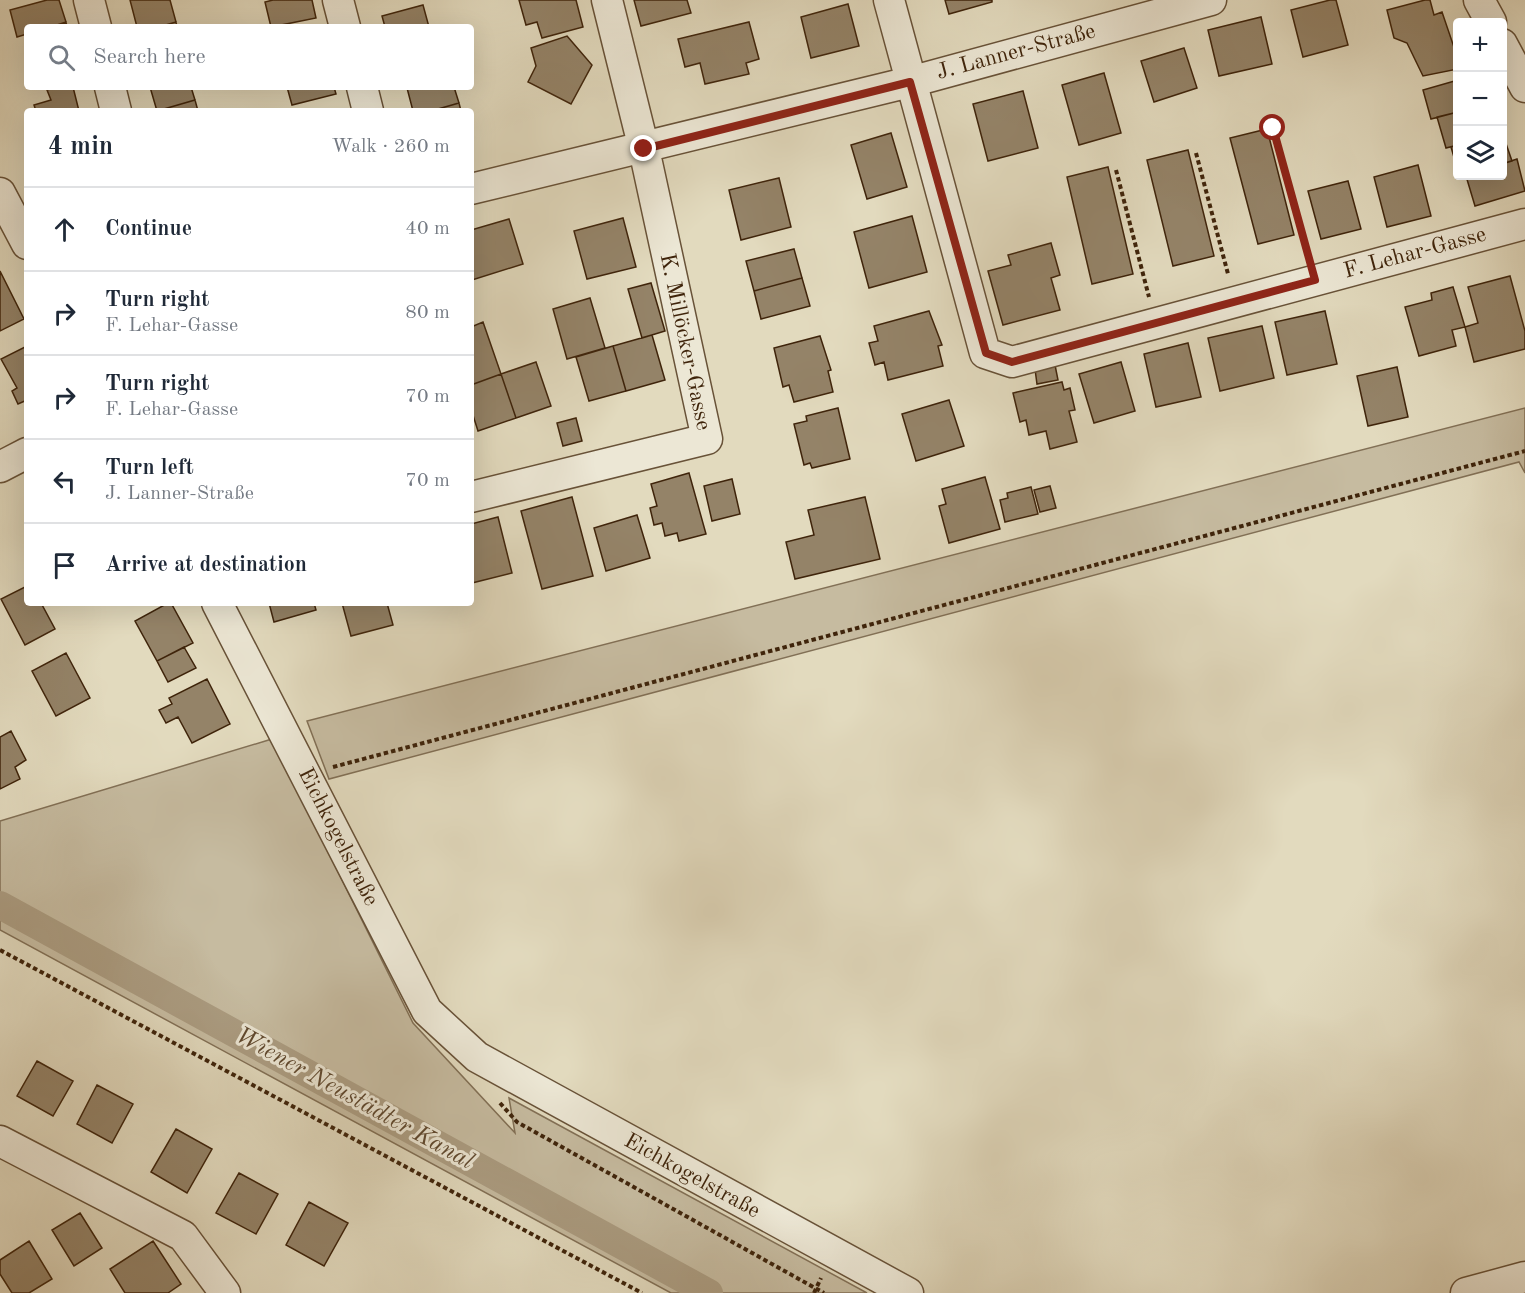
<!DOCTYPE html>
<html lang="en">
<head>
<meta charset="utf-8">
<style>
  body { margin:0; font-family:"Old Standard TT",serif; background:#f6f6f7; color:#1f2937 }
  .controls { position:absolute; right:18px; top:18px; display:grid; overflow:hidden; border-radius:6px; box-shadow:0 6px 24px #0002 }
  .controls button { width:54px; height:54px; display:grid; place-items:center; padding:0; border:0; border-bottom:2px solid #e0e1e3; background:#fff; color:#1f2937; font:30px sans-serif }
  .stop { position:absolute; width:18px; height:18px; margin:-14px; border:4px solid #8f2418; border-radius:50%; background:#fff }
  .stop.end { background:#8f2418; border-color:#fff; box-shadow:0 2px 6px #0008 }
  .list { margin:0; padding:0; list-style:none }
  h2 { display:flex; justify-content:space-between; align-items:center; height:78px; margin:0; padding:0 24px; font-size:26px }
  h2 small { font-size:20px; font-weight:400; color:#747a83 }
  .list li { display:grid; grid-template-columns:39px 1fr auto; gap:18px; align-items:center; box-sizing:border-box; height:84px; padding:0 24px; border-top:2px solid #e0e1e3 }
  .list b { display:block; font-size:22px; white-space:nowrap }
  .list p { margin:0; font-size:20px; white-space:nowrap; color:#747a83 }
  .list em { font-size:20px; font-style:normal; color:#747a83 }
  .icon { flex:none; width:33px; height:33px; fill:none; stroke:currentColor; stroke-width:2; stroke-linecap:round; stroke-linejoin:round }
  .map { position:relative; flex:none; width:1525px; height:1293px; overflow:hidden }
  .search { position:absolute; background:#fff; box-shadow:0 6px 24px #0002; left:24px; top:24px; width:450px; height:66px; display:flex; align-items:center; gap:15px; box-sizing:border-box; padding:0 21px; border-radius:6px; color:#747a83; font-size:22px }
  .panel { position:absolute; background:#fff; box-shadow:0 6px 24px #0002; left:24px; top:108px; width:450px; height:498px; border-radius:6px }
  .map>svg:first-child { display:block }
  .green { fill:#c6bba0; stroke:#827056; stroke-width:1.5 }
  .lines { fill:none; stroke-linecap:round; stroke-linejoin:round }
  .canal { stroke:#ab9c81; stroke-width:28 }
  .building { fill:#948368; stroke:#3f240b; stroke-width:1.5 }
  .street-casing { stroke:#685238; stroke-width:33 }
  .path { stroke:#3f240b; stroke-width:4; stroke-dasharray:4.5 3; stroke-linecap:butt }
  .street { stroke:#ece7d5; stroke-width:30 }
  .route { stroke:#8f2418; stroke-width:8 }
  .labels { text-anchor:middle; dominant-baseline:central; stroke-width:6; stroke-linejoin:round; paint-order:stroke }
  .street-label { font-size:22px; fill:#3f240b; stroke:#ece7d5 }
  .water-label { font-size:24px; font-style:italic; fill:#5f482e; stroke:#ece7d5 }
</style>
</head>
<body>
<div class="map">
<svg width="1525" height="1293" viewBox="0 0 1525 1293">
  <rect width="100%" height="100%" fill="#e2dabe"/>
  <filter id="stains"><feTurbulence type="fractalNoise" baseFrequency=".00333" numOctaves="4"/><feColorMatrix values="0 0 0 0 .2 0 0 0 0 .09 0 0 0 0 .02 0 0 0 .5 -.17"/></filter>
  <radialGradient id="worn" r=".72"><stop offset=".6" stop-color="#630" stop-opacity="0"/><stop offset="1" stop-color="#630" stop-opacity=".3"/></radialGradient>
  <path class="green" d="M1525 408V473L1519 462 329 779 307 721Z
    M272 739 413 1023 515 1133 509 1098 867 1293H671L0 930V821Z"/>
  <g class="lines">
    <path class="canal" d="M0 905 709 1293"/>
  </g>
  <path class="building" d="M47 0H59L66 22 51 27H27V34L17 37 10 10Z
    M130 0H170L176 22 159 27H137Z
    M273 0H312L316 18 271 27 265 2Z
    M519 0H576L583 27 542 38 537 22 526 25Z
    M634 0H687L691 13 641 26Z
    M945 0H992V2L949 14Z
    M1330 0H1336L1348 45 1303 57 1291 10Z
    M1425 0H1430L1434 15 1442 12 1458 59V69L1423 76 1407 43 1394 38 1387 10Z
    M848 4 859 46 811 58 801 17Z
    M423 5 429 27H385L382 16Z
    M1261 17 1272 64 1219 76 1208 30Z
    M66 22 67 27H51Z
    M176 22 177 27H159Z
    M749 22 759 59 746 63 749 74 705 84 700 63 685 67 678 39Z
    M567 36 592 65 571 104 528 82 536 66 531 48Z
    M1184 48 1197 88 1154 102 1141 61Z
    M1104 73 1121 133 1079 145 1062 85Z
    M1458 80V112L1431 119 1423 90Z
    M57 87H73L79 111H36L34 105 51 100 47 90Z
    M150 87H191L195 100 157 111Z
    M287 87H334L336 94 292 105Z
    M454 87 459 103 431 111H413L407 88Z
    M1023 91 1038 148 988 161 973 104Z
    M195 100 198 111H157Z
    M459 103 461 111H431Z
    M1458 112V145L1446 148 1437 117Z
    M1267 129 1294 235 1258 244 1230 138Z
    M1502 132 1512 161 1502 164Z
    M891 133 907 187 867 199 851 145Z
    M1458 145V171L1451 147Z
    M1188 150 1214 256 1173 266 1147 160Z
    M1517 159 1525 191 1475 206 1466 176H1502V164Z
    M1418 165 1431 216 1387 227 1374 177Z
    M1108 167 1133 274 1092 284 1067 177Z
    M779 178 791 227 741 240 729 190Z
    M1348 181 1361 229 1321 239 1308 191Z
    M912 216 927 272 869 288 854 232Z
    M623 218 636 267 587 279 574 231Z
    M509 219 523 264 472 280 471 230Z
    M1051 243 1060 275 1051 278 1060 310 1003 325 988 271 1011 265 1008 255Z
    M794 249 802 278 754 291 746 261Z
    M0 271 24 319 0 331Z
    M1510 276 1525 331V349L1474 362 1465 327 1478 323 1468 287Z
    M802 278 810 306 761 319 754 291Z
    M651 283 665 331 642 338 628 289Z
    M1453 287 1465 327 1452 330 1456 346 1419 356 1405 307 1432 300 1431 293Z
    M590 298 605 348 567 359 553 309Z
    M929 311 942 345 938 346 943 366 888 380 884 362 875 365 869 343 878 341 874 326Z
    M1325 311 1337 364 1287 375 1275 322Z
    M483 322 501 374 471 385V327Z
    M1262 326 1274 378 1220 391 1208 338Z
    M652 335 665 380 626 391 613 346Z
    M820 336 831 370 828 371 833 392 794 402 789 385 783 387 774 348Z
    M1188 343 1201 397 1156 407 1144 354Z
    M27 346V400L18 404 12 391 17 388 1 359Z
    M613 346 626 391 589 401 576 357Z
    M536 362 551 406 516 418 501 374Z
    M1121 362 1135 411 1094 423 1079 374Z
    M1055 365 1058 380 1037 384 1035 369Z
    M1397 367 1408 417 1368 426 1357 376Z
    M501 374 516 418 478 431 471 409V385Z
    M1062 382 1064 390 1070 388 1075 410 1069 411 1077 442 1050 449 1046 431 1029 435 1026 420 1020 422 1013 393Z
    M949 400 964 446 916 461 902 414Z
    M838 408 850 459 812 468 810 463 804 465 794 424 807 421 806 416Z
    M576 418 582 441 563 446 557 423Z
    M689 473 706 534 679 541 677 533 665 536 662 523 654 525 650 508 657 506 651 484Z
    M985 477 1000 529 949 543 939 506 946 504 942 489Z
    M732 479 740 514 712 521 704 486Z
    M1050 486 1056 508 1040 512 1034 490Z
    M1031 487 1038 514 1005 522 1000 500 1008 498 1007 493Z
    M572 497 593 576 542 589 521 511Z
    M865 497 880 559 795 579 786 542 814 535 808 510Z
    M637 515 650 558 606 571 594 528Z
    M498 517 512 573 472 583 471 524Z
    M27 586V603H41L55 629 25 645 1 599Z
    M168 603H171L193 643 157 661 135 621Z
    M269 603H314L316 610 274 622Z
    M342 603H387L393 625 351 636Z
    M184 647 196 668 168 682 157 661Z
    M66 653 90 698 56 716 32 671Z
    M207 679 230 724 192 743 178 717 166 723 159 710 172 704 169 698Z
    M11 731 26 760 15 767 20 779 0 789V737Z
    M37 1061 73 1081 53 1116 17 1096Z
    M97 1085 133 1104 112 1143 77 1124Z
    M176 1129 212 1149 187 1193 151 1172Z
    M239 1173 278 1194 256 1234 216 1213Z
    M309 1202 348 1223 324 1266 286 1245Z
    M80 1213 102 1248 74 1266 52 1230Z
    M29 1241 52 1279 29 1293H12L0 1274V1260Z
    M153 1241 181 1284 168 1293H125L110 1269Z"/>
  <g class="lines">
    <defs>
      <path id="street" d="M89 0 96 27
        M338 0 345 27
        M889 0 985 353 1012 362 1525 224
        M1479 0 1491 22
        M1502 44 1525 87
        M110 87 116 111
        M362 87 368 111
        M471 189 910 82 1211 0
        M0 193 27 244
        M0 467 27 453
        M471 497 707 439 644 149 607 0
        M217 603 427 1011 477 1057 908 1293
        M0 1141 183 1236 225 1293
        M1466 1293 1525 1277"/>
    </defs>
    <use href="#street" class="street-casing"/>
    <path class="path" d="M1273 128 1308 255
      M1196 153 1228 274
      M1116 170 1149 297
      M333 767 1525 451
      M0 950 642 1293
      M500 1103 517 1122 824 1293
      M814 1293 821 1278"/>
    <use href="#street" class="street"/>
  </g>
  <g class="lines">
    <path class="route" d="M644 149 910 82 986 353 1012 362 1315 280 1273 128"/>
  </g>
  <g class="labels">
    <g class="street-label">
      <text transform="translate(1016 52) rotate(-15)">J. Lanner-Straße</text>
      <text transform="translate(1415 253) rotate(-15)">F. Lehar-Gasse</text>
      <text transform="translate(685 342) rotate(78)">K. Millöcker-Gasse</text>
      <text transform="translate(338 837) rotate(63)">Eichkogelstraße</text>
      <text transform="translate(692 1176) rotate(29)">Eichkogelstraße</text>
    </g>
    <g class="water-label">
      <text transform="translate(354 1099) rotate(29)">Wiener Neustädter Kanal</text>
    </g>
  </g>
  <rect width="100%" height="100%" filter="url(#stains)"/>
  <rect width="100%" height="100%" fill="url(#worn)"/>
</svg>
<div class="controls">
<button>+</button>
<button>−</button>
<button><svg class="icon" aria-label="layers" viewBox="0 0 24 24"><path d="M12 4l9 5-9 5-9-5zM3 14l9 5 9-5"/></svg></button>
</div>
<div class="stop" style="left:1273px;top:128px"></div>
<div class="stop end" style="left:644px;top:149px"></div>
<div class="search"><svg class="icon" aria-label="search" viewBox="0 0 24 24"><circle cx="10" cy="10" r="6"/><path d="M15 15l6 6"/></svg>Search here</div>
<section class="panel">
<h2>4 min<small>Walk · 260 m</small></h2>
<ul class="list">
<li><svg class="icon" aria-label="ahead" viewBox="0 0 24 24"><path d="M12 20V5M6 11l6-6 6 6"/></svg><div><b>Continue</b></div><em>40 m</em></li>
<li><svg class="icon" aria-label="right" viewBox="0 0 24 24"><path d="M7 20v-9h11M14 6l5 5-5 5"/></svg><div><b>Turn right</b><p>F. Lehar-Gasse</p></div><em>80 m</em></li>
<li><svg class="icon" aria-label="right" viewBox="0 0 24 24"><path d="M7 20v-9h11M14 6l5 5-5 5"/></svg><div><b>Turn right</b><p>F. Lehar-Gasse</p></div><em>70 m</em></li>
<li><svg class="icon" aria-label="left" viewBox="0 0 24 24"><path d="M17 20v-9H6M10 6l-5 5 5 5"/></svg><div><b>Turn left</b><p>J. Lanner-Straße</p></div><em>70 m</em></li>
<li><svg class="icon" aria-label="arrive" viewBox="0 0 24 24"><path d="M6 21V4h12l-3 4 3 4H6"/></svg><div><b>Arrive at destination</b></div></li>
</ul>
</section>
</div>
</body>
</html>
